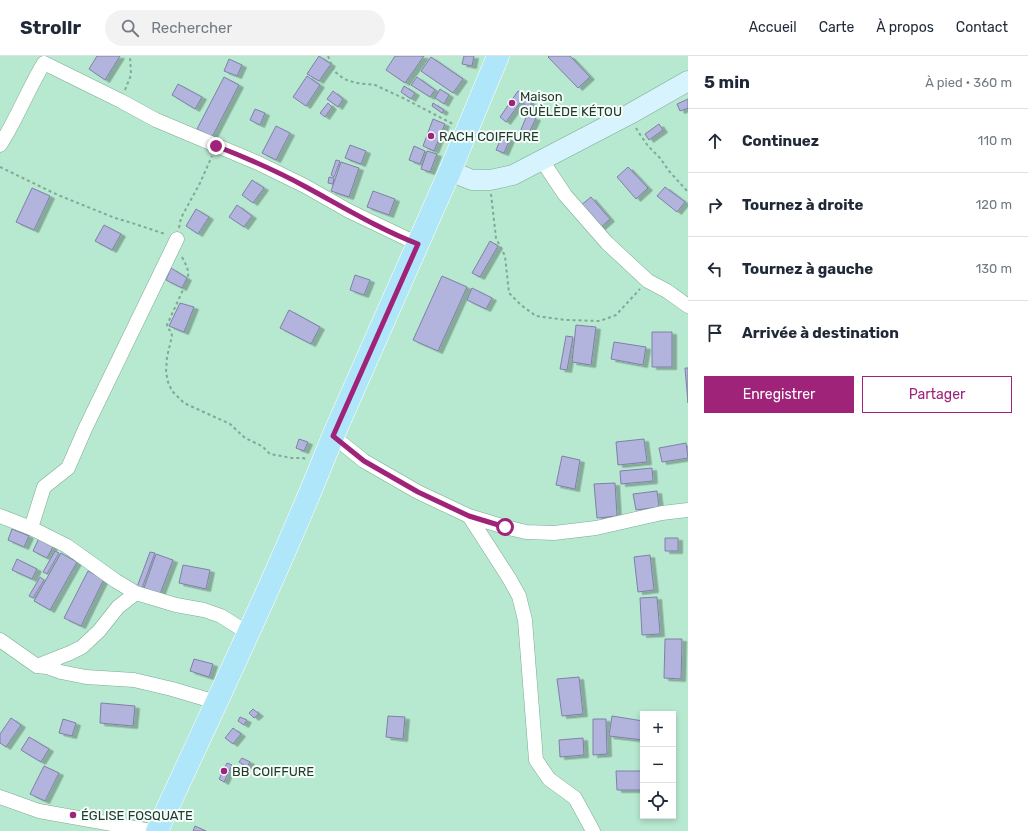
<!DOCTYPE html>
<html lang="fr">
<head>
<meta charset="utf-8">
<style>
  body { margin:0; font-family:Rubik,sans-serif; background:#f2f2f3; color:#1f2937 }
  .controls { position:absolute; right:12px; bottom:12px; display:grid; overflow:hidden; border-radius:0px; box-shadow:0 2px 6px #0003 }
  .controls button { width:36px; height:36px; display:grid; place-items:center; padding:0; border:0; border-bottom:1px solid #e0e1e3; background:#fff; color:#1f2937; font:20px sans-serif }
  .stop { position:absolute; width:12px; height:12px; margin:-9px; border:3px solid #9f2379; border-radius:50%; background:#fff }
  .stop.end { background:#9f2379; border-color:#fff; box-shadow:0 1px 4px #0008 }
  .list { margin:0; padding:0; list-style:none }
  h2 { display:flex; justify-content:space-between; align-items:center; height:52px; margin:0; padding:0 16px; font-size:17px }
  h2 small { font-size:13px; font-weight:400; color:#747a83 }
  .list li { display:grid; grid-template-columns:26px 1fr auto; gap:12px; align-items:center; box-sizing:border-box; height:64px; padding:0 16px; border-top:1px solid #e0e1e3 }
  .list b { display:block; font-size:15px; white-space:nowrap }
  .list em { font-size:13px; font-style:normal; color:#747a83 }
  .actions { display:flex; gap:8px; padding:12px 16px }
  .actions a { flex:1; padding:9px 0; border:1px solid #9f2379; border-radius:0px; text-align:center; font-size:14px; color:#9f2379 }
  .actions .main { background:#9f2379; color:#fff }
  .icon { flex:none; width:22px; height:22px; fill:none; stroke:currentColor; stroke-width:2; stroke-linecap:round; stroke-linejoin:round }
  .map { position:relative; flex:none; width:688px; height:775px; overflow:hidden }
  header { display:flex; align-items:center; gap:24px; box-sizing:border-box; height:56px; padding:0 20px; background:#fff; border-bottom:1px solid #e0e1e3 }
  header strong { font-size:19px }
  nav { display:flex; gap:22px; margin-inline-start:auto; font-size:14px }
  .search { width:280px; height:36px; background:#f2f2f3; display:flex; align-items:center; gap:10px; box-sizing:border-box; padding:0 14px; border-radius:22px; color:#747a83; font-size:15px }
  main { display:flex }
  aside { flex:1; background:#fff }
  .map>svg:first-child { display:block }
  .building { fill:#b3b4de; stroke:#7f80a7; filter:url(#shadow) }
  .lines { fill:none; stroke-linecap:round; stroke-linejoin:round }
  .street-casing { stroke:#7cab94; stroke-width:15 }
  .secondary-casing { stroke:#7cab94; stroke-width:21 }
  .primary-casing { stroke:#fff; stroke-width:23 }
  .path { stroke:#82a896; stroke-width:2; stroke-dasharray:3 3; stroke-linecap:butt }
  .street { stroke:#fff; stroke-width:14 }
  .secondary { stroke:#d7f3fd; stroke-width:20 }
  .primary { stroke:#b0e6fa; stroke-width:22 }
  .route { stroke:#9f2379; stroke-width:5 }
  .poi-dot { fill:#9f2379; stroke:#f5fffa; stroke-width:1.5 }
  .labels { text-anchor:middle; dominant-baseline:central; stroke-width:4; stroke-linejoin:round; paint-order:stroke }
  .poi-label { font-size:13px; fill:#263930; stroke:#f5fffa; text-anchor:start }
</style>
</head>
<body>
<header>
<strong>Strollr</strong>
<div class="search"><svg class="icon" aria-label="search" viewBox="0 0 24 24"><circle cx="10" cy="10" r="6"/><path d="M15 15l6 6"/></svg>Rechercher</div>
<nav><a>Accueil</a><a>Carte</a><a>À propos</a><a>Contact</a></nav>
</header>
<main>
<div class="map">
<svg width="688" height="775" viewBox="0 0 688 775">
  <defs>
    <filter id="shadow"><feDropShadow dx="4.5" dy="2.5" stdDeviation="0" flood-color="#0004"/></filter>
  </defs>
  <rect width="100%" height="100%" fill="#b7e8d0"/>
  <path class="building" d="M97 0H120L105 24 89 13Z
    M319 0 331 8 319 25 307 18Z
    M395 0H424L405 27 386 14Z
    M464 0H474L472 10 462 8Z
    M549 0H570L590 21 578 32 548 1Z
    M431 1 463 23 453 37 421 15Z
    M229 3 242 9 237 20 224 15Z
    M307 20 320 29 306 50 293 41Z
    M224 21 239 29 212 81 197 73Z
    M417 21 435 34 430 41 411 29Z
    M178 28 202 41 195 53 172 39Z
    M404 30 415 37 411 43 401 36Z
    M440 33 449 39 444 48 435 42Z
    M333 35 343 43 338 51 327 43Z
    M518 35 525 40 506 66 500 61Z
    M526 41 532 48 527 51 522 45Z
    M688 43V52L680 55 677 48Z
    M328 47 332 51 325 61 320 57Z
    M433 47 444 54 442 57 432 50Z
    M255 53 265 57 260 69 250 64Z
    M527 59 536 62 528 79 520 76Z
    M433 63 445 68 434 95 423 90Z
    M659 68 663 74 649 84 645 78Z
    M276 70 290 77 276 104 262 97Z
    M502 80 510 83 504 97 496 94Z
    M350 89 366 95 361 108 345 102Z
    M414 90 425 95 420 108 409 104Z
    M427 95 437 98 430 116 421 113Z
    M336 104 340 105 334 121 331 119Z
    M341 106 359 112 349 141 331 135Z
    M628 111 648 132 636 143 617 121Z
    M329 121 334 122 333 128 328 127Z
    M252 124 264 132 253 147 242 139Z
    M665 131 685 146 677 156 657 140Z
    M32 132 50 140 34 174 16 166Z
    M373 135 395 143 389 159 367 151Z
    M591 141 610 163 600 172 580 150Z
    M237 149 252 160 244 171 229 161Z
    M196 153 209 161 198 178 186 170Z
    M104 169 121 178 112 194 95 185Z
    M490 185 498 190 480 221 472 217Z
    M171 212 187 222 182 232 166 224Z
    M355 219 370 224 364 239 350 234Z
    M442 220 467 231 438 295 413 284Z
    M472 232 492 242 486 253 467 244Z
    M180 247 194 251 184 276 169 270Z
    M289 254 320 271 311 288 280 272Z
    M576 269 596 271 591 309 572 306Z
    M652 276H672V311H652Z
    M566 280 573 281 567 314 560 313Z
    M614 286 646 291 643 309 611 303Z
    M685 312H688V347Z
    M299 383 308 386 304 395 296 392Z
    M644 383 647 406 618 409 616 386Z
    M686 387 688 402 662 406 659 392Z
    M562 400 580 404 575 433 556 429Z
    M652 412 653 425 621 428 620 415Z
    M615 427 617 460 597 462 594 428Z
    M657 435 659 451 636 454 633 438Z
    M12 473 29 480 24 491 8 484Z
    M39 482 54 489 47 502 33 495Z
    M665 482H678V495H665Z
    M55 495 59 497 47 518 43 516Z
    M150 496 155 497 142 532 137 531Z
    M61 497 77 506 50 554 34 545Z
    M156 498 173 504 160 538 144 532Z
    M650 499 654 534 638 536 634 501Z
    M17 503 37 513 32 523 12 514Z
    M183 509 210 514 206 533 179 527Z
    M88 515 104 523 81 570 64 562Z
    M40 521 44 524 33 542 29 540Z
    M657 541 660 578 642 579 640 542Z
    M665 583H682L681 623 664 622Z
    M194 603 213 608 209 621 190 615Z
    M579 621 583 658 562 660 557 623Z
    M101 647 135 650 133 670 100 667Z
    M253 653 259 658 254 662 249 657Z
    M388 660 405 661 403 683 386 681Z
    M612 660 643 665V684L609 680Z
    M240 661 247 664 244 669 238 665Z
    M11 662 21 669 6 691 0 687V678Z
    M63 663 76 667 72 680 59 677Z
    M593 663H606L607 698 593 699Z
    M233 672 241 678 233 688 225 682Z
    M29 681 49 693 41 706 21 694Z
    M583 682 584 699 560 701 559 684Z
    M242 702 250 706 247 711 239 706Z
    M227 707 232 709 224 726 219 723Z
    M44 710 59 717 45 745 30 738Z
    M616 715H643V734H617Z
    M195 770 206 775H193Z"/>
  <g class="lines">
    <defs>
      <path id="street" d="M0 89C17 63 28 33 44 7L121 45 156 64 258 107 305 130 349 155 418 188
        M541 103 565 139 607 187 648 225 667 235 688 250
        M333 380 364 405 418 436 469 460 505 471 526 476 554 477 596 472 662 457 688 454
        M0 460 31 472 67 490 116 525 136 537 176 549 204 554 221 560 248 577
        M469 460 509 522 519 540 525 564 536 704 549 723 575 742 593 775
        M31 472 44 431 68 412 85 373 177 183
        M0 584 37 610 47 611 61 616 86 621 134 624 172 633 216 646
        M37 610 70 597 82 591 99 575 118 551 136 537
        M0 741 39 755 151 775"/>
      <path id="secondary" d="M450 115 472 124H490L513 119 630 58 688 25"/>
      <path id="primary" d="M157 775C217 644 280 514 333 380L450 115 498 0"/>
    </defs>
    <use href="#street" class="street-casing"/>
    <use href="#secondary" class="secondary-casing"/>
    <use href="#primary" class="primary-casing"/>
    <path class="path" d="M328 0 334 15 344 23 356 27 375 29 403 42 453 68
      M125 34 131 19 130 0
      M636 72 639 77 648 90 660 102 669 115 688 136
      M0 111 58 139 115 162 132 167 165 178
      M491 138 496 182 505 200 509 237 521 249 536 260 566 264 600 265 616 259 640 233
      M179 172 181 162 200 127 212 100
      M182 201C187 211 190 215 187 225L167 269 168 273 171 275 172 280 167 301 166 316 168 326 172 335 184 347 230 368 245 382 262 390 270 398 292 402H303L306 403"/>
    <use href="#street" class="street"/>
    <use href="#secondary" class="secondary"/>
    <use href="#primary" class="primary"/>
  </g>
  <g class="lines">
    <path class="route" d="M216 90C247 102 277 115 306 131 343 151 379 173 418 188L333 380 364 405 418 436 469 460 505 471"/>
  </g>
  <g class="poi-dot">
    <circle cx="512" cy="47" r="4"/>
    <circle cx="431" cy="80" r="4"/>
    <circle cx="224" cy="715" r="4"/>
    <circle cx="73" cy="759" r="4"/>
  </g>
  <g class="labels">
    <g class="poi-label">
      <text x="520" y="40">Maison<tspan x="520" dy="15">GUÈLÈDE KÉTOU</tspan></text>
      <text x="439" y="80">RACH COIFFURE</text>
      <text x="232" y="715">BB COIFFURE</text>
      <text x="81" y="759">ÉGLISE FOSQUATE</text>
    </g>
  </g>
</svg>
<div class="controls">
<button>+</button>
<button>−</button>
<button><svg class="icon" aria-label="locate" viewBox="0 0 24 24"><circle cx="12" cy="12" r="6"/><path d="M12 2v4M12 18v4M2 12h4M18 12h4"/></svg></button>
</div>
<div class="stop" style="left:505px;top:471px"></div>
<div class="stop end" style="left:216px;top:90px"></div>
</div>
<aside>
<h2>5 min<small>À pied · 360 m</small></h2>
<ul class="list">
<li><svg class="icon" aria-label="ahead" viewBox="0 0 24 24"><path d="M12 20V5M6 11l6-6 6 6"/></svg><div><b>Continuez</b></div><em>110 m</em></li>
<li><svg class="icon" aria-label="right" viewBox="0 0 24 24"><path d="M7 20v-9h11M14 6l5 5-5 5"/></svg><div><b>Tournez à droite</b></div><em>120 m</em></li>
<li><svg class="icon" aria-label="left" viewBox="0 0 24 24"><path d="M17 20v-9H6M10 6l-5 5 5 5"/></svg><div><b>Tournez à gauche</b></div><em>130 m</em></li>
<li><svg class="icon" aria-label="arrive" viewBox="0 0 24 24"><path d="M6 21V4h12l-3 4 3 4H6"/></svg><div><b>Arrivée à destination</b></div></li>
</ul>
<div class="actions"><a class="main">Enregistrer</a><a>Partager</a></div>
</aside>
</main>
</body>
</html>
